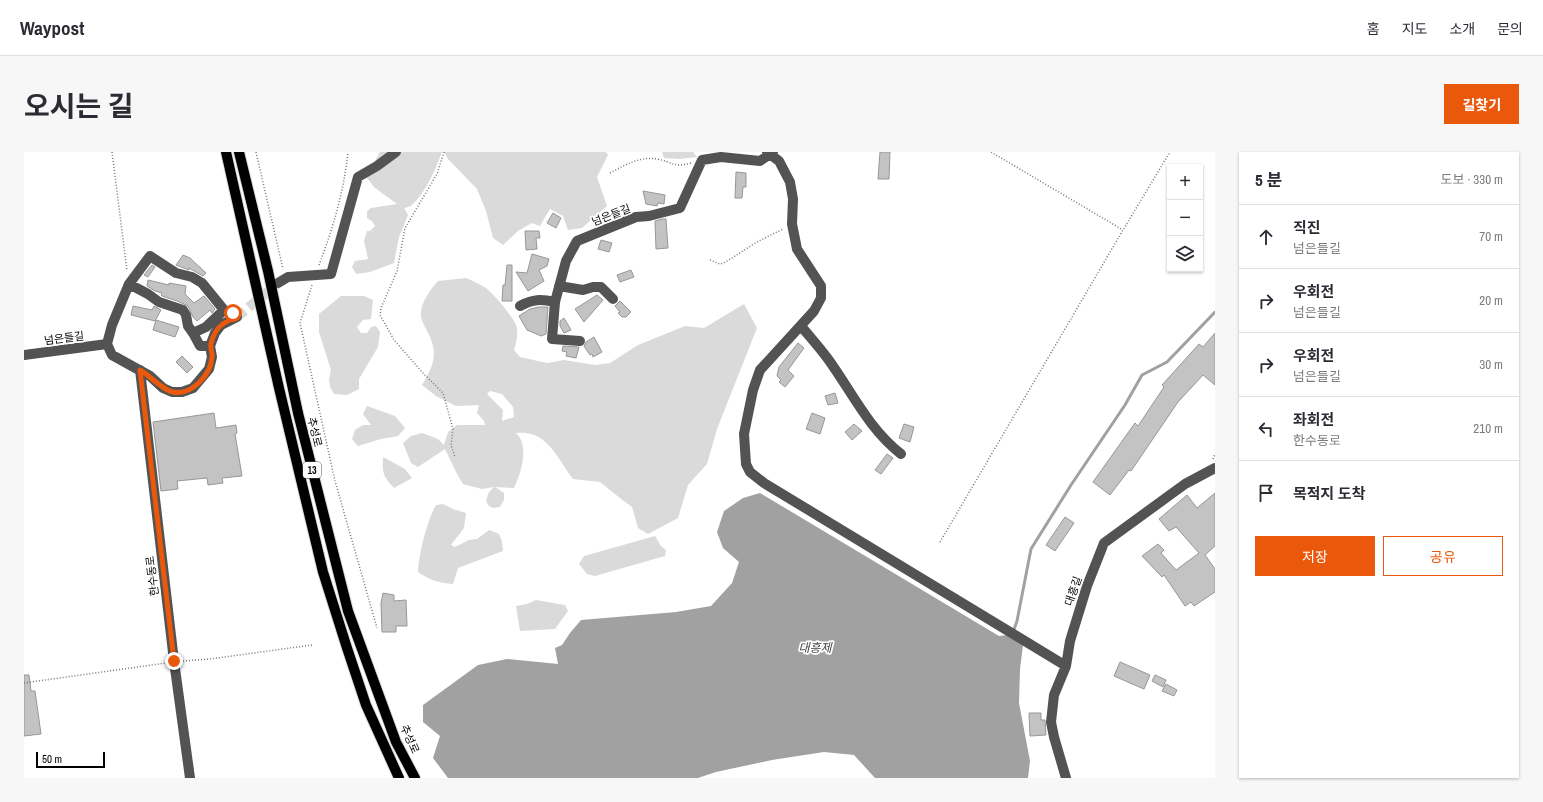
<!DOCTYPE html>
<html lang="ko">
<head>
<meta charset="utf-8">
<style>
  body { margin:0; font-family:"Archivo Narrow","Noto Sans KR",sans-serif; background:#f7f7f7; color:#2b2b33 }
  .controls { position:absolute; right:12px; top:12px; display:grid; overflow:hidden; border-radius:0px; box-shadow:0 1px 3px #0004 }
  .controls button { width:36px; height:36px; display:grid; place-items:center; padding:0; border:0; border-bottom:1px solid #e1e1e2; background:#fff; color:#2b2b33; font:20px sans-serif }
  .scale { position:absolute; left:12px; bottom:10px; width:69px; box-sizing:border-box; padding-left:4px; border:2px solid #000; border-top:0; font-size:11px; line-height:14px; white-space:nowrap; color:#000; -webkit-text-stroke:3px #fff; paint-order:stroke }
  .stop { position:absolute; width:12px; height:12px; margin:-9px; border:3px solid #ea580c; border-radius:50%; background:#fff }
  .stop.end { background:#ea580c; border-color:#fff; box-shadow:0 1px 4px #0008 }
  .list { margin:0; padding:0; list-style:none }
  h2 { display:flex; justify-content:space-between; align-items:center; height:52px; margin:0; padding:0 16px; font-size:17px }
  h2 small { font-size:13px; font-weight:400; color:#7c7c81 }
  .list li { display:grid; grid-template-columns:26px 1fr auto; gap:12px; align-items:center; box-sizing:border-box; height:64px; padding:0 16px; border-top:1px solid #e1e1e2 }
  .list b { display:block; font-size:15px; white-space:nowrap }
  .list p { margin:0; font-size:13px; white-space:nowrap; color:#7c7c81 }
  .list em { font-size:13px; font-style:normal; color:#7c7c81 }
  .actions { display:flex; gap:8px; padding:12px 16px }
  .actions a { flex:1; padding:9px 0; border:1px solid #ea580c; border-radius:0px; text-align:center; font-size:14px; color:#ea580c }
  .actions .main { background:#ea580c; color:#fff }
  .icon { flex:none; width:22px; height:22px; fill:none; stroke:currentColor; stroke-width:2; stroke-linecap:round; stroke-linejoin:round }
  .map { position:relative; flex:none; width:1191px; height:626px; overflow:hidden; border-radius:0px }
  header { display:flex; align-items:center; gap:24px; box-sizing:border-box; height:56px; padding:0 20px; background:#fff; border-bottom:1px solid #e1e1e2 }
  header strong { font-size:19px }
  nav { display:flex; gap:22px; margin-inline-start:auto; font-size:14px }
  .intro { display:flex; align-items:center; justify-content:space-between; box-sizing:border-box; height:96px; padding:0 24px }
  h1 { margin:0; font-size:28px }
  .button { padding:10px 18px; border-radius:0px; background:#ea580c; color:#fff; font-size:14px; font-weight:700 }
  main { display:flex; gap:24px; padding:0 24px }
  aside { flex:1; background:#fff; border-radius:0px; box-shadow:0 1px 3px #0004 }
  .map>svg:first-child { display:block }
  .green { fill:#dadada; fill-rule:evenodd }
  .water { fill:#a1a1a1 }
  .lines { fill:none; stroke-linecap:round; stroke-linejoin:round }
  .stream { stroke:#a1a1a1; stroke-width:3 }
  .building { fill:#c3c3c3; stroke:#979797 }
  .minor-tunnel { stroke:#d9d9d9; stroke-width:10; stroke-dasharray:10 5; stroke-linecap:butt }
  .major-casing { stroke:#dbdbdb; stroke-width:12 }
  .path { stroke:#757575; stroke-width:1.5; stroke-dasharray:1 2; stroke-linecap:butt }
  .minor { stroke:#535353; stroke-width:10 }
  .major { stroke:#000; stroke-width:10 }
  .route { stroke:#ea580c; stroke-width:5 }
  .labels { text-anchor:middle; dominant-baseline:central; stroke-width:3.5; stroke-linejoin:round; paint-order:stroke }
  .shield { fill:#fff; stroke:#4c4c4c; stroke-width:1 }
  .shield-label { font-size:10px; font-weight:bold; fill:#000 }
  .street-label { font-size:11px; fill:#000; stroke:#fff }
  .water-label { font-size:12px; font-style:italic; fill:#424242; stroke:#fff }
</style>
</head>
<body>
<header>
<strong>Waypost</strong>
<nav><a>홈</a><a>지도</a><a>소개</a><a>문의</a></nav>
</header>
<div class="intro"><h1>오시는 길</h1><a class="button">길찾기</a></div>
<main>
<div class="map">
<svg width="1191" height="626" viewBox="0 0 1191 626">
  <rect width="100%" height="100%" fill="#fff"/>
  <path class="green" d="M356 0H418C411 18 403 39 388 53 386 55 383 55 380 56L384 63 375 85 370 111 346 120 332 122 328 115 331 109 344 107 340 89 343 79H346L351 74 348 69 343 66V59L347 56 373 52 351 36 342 25Z
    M420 0H582L584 3 573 25 583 54 558 76 544 78 539 64 526 57 516 74 508 71 494 79 479 93 469 86 462 59 453 37 424 7Z
    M638 0H669L673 5 655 7 640 6Z
    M442 126C449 129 456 132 462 136 470 143 491 166 493 176 494 184 492 191 490 198L496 205 523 211 540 208 571 213 586 211 614 193 661 174 680 176 720 152 733 176 693 277 683 312 664 333 654 366 624 382 614 376 608 355 596 346 576 330 549 327C533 306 523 277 492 281 506 294 497 321 490 336L471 335 480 341V348L476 355 469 356 465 354 462 349 465 340 470 335 458 337 439 332 432 320 421 297 394 315 387 311 379 291 387 284 398 281 414 287 420 293 424 280 433 273H461L460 269 453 261 455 253 432 254 412 244 398 233C410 213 415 201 403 179 401 174 396 167 397 161 397 150 407 137 414 129ZM466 239 478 242 489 255 490 265 478 269 479 258 463 242Z
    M317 144H340L349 148 347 167 339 168 333 175 337 181H343L347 175 352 174 356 180 354 195 335 227V237L323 243 310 242 306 235 305 227 307 218 295 180V162Z
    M343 254 371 264 381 276 374 284 357 287 334 294 328 287 331 278 339 273H347L339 262Z
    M359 305 381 317 388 326 370 336C359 325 358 320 359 305Z
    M419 352 429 357 442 361 440 376 427 393 431 395 445 388 453 387 465 378 475 382 478 389 479 399 434 416 429 432C415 431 405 428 394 420 395 401 403 369 412 353Z
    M631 384 637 394 642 398 641 404 571 424 563 422 555 412 560 404Z
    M512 448 541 453 544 459 531 477 496 479 492 454 503 452Z"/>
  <path class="water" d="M736 341 975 484 983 483 999 493 996 517 995 551 1006 609 1004 626H851L830 603 800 600 748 608 692 620 674 626H424L409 606 416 584 399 570V553L454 513 483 507 534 512 531 496 538 493 546 481 557 468 652 460 687 454 708 431 715 410 699 396 693 380 700 359 719 346Z"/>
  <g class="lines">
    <path class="stream" d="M989 480 993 469 1007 397 1047 333 1101 253 1118 223 1143 210 1191 160"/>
  </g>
  <path class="building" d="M856 0H866L865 27H854Z
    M712 20 722 21V35H719L718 46H711Z
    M619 39 641 43 640 52 634 51 633 54 622 52Z
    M529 61 537 66 532 76 523 71Z
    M638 67H642L644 96 632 97 631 69Z
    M501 79H515L516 86H512L513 97 502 98Z
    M577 88 588 91 585 100 574 97Z
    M508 102 525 107 523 114 515 118 520 129 504 139 492 120 503 121Z
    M159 103 166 106 182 121 179 124 165 116V118L152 113Z
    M128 113 131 115 124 125 120 123Z
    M483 113H488V149H478L479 133H481Z
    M607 118 610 125 596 130 593 123Z
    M124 128 145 133V131L162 134 161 142 170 151 180 144 191 157 188 161 186 158 173 169 169 165 164 154 153 149 138 144 137 143 138 141 131 139 123 134Z
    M573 143 579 148 560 170 551 157Z
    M596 149 607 160 602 165H598L594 161 596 160 591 154Z
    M109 154 128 158 130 154 137 158 131 169 107 163Z
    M515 155H524L522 182 517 184 503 178 495 164 506 157Z
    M540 166 547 178 540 181 536 174V169Z
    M132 168 155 175 151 185 129 178Z
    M1191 181V233L1179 223 1154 250 1107 319 1105 318 1086 343 1069 330 1111 271 1114 274 1140 235 1138 233 1175 192 1179 195Z
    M570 185 578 200 569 205 568 202 566 203 560 194 562 190Z
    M774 191 780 196 764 218 770 224 761 235 755 230 757 228 753 224 755 215Z
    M539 194 555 195 552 206 542 204 543 200 538 199Z
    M158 204 169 215 163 221 152 210Z
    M811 241 814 251 804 253 801 244Z
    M190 261 192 276 212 273 213 281 211 282 218 324 198 326 199 331 184 333 183 326 153 329 154 337 137 339 129 270Z
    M788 261 801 266 796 282 782 277Z
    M830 272 838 279 828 288 821 280Z
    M880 272 890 275 886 290 875 286Z
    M863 302 869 306 857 322 851 318Z
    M1191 341V394L1181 403 1191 417V440L1170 454 1167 450 1161 454 1140 423 1138 425 1118 404 1134 392 1140 398 1137 401 1152 418 1175 401 1152 375 1145 379 1135 367 1163 343 1173 356Z
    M1041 365 1050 371 1031 399 1022 393Z
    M359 441 370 443V449L382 448 383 474H372V480H358L357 451Z
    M1096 510 1126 523 1120 537 1090 524Z
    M0 523H5L7 539H11L17 582 0 584Z
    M1131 523 1142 528 1139 535 1128 529Z
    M1142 532 1153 538 1150 544 1138 539Z
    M1005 561H1017V568H1021L1022 583 1006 584Z"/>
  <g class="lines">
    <path class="minor-tunnel" d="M213 165 253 132"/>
    <defs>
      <path id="major" d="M202 0 255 236 299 420 323 496 342 553 375 626
        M215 0 244 119 274 261 324 459 372 590 391 626"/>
    </defs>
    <use href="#major" class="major-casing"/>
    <path class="path" d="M88 0 103 119
      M232 0 259 117
      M420 0 413 22 381 76 373 119 357 156 356 163 370 188 398 220 419 241 429 277 427 293 431 305
      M967 0 1099 78
      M586 21C601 13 616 4 633 7 649 10 650 16 667 11
      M686 108 696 112 700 111 733 90 759 77
      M295 113C309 76 320 39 324 0
      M288 133 276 171 311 329 353 476
      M1189 307 1191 302
      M916 390 1099 78 1146 0
      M159 509 186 507 288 493
      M0 531 142 511"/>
    <path class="minor" d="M743 0 755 9 766 30 769 47 768 72 773 97 797 134V146L790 159 736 218 729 238 720 282 722 312 726 320 740 331 1042 514
      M254 131 264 125 307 122 334 25 353 14 372 0
      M105 132 124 142 135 150 159 158 162 163 164 174 169 181
      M535 134 559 138 569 135H577L589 147
      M496 154C509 147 517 147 531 150
      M777 174C786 185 796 196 804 207 828 240 844 276 877 302
      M556 189 528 187 531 150 542 109 553 89 612 65 625 64 656 56 678 8 697 5 736 9 749 0
      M186 194H176L169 181 182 175 200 158 178 131 168 125 152 121 126 104 105 132 88 173 83 192 88 203 126 224 139 236 148 240H158L169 236 185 217 188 205 186 194 191 181 197 173 213 165 209 161 200 158
      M0 203 83 192
      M116 218 150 509 166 626
      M1042 626 1030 585 1027 570 1030 543 1042 514 1046 489 1063 434 1080 391 1161 332 1191 316"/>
    <use href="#major" class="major"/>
  </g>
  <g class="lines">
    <path class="route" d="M150 509 116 218C125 223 140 239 149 240 167 244 187 223 188 205 189 202 187 199 187 196 186 192 189 185 191 181 195 173 204 168 213 165L209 161"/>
  </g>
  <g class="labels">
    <rect class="shield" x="279" y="310" width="18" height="16" rx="3"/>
    <g class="shield-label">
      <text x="288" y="318">13</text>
    </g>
    <g class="street-label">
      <text transform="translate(587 63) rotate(-21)">넘은들길</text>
      <text transform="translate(40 186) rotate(-7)">넘은들길</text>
      <text transform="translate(291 280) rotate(76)">추성로</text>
      <text transform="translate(128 424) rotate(-97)">한수동로</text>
      <text transform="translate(1049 439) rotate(-71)">대흥길</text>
      <text transform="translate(386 587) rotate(66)">추성로</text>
    </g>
    <g class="water-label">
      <text x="791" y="496">대흥제</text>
    </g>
  </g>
</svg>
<div class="controls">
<button>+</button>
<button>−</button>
<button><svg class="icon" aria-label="layers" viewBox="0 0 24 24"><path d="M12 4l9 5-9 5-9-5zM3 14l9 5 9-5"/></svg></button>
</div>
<div class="scale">50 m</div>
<div class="stop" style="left:209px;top:161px"></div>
<div class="stop end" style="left:150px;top:509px"></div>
</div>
<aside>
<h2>5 분<small>도보 · 330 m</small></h2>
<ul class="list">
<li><svg class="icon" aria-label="ahead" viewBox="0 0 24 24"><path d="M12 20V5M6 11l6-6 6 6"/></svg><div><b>직진</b><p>넘은들길</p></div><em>70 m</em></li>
<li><svg class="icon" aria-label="right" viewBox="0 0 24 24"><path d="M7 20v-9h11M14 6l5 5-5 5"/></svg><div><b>우회전</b><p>넘은들길</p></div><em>20 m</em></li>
<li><svg class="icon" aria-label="right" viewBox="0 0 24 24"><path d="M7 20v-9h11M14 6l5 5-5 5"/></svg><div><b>우회전</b><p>넘은들길</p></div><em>30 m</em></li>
<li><svg class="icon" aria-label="left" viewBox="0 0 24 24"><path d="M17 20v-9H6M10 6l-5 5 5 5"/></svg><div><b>좌회전</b><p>한수동로</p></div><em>210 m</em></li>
<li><svg class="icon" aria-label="arrive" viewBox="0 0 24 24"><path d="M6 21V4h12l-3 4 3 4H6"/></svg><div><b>목적지 도착</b></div></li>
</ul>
<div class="actions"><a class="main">저장</a><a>공유</a></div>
</aside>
</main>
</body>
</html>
